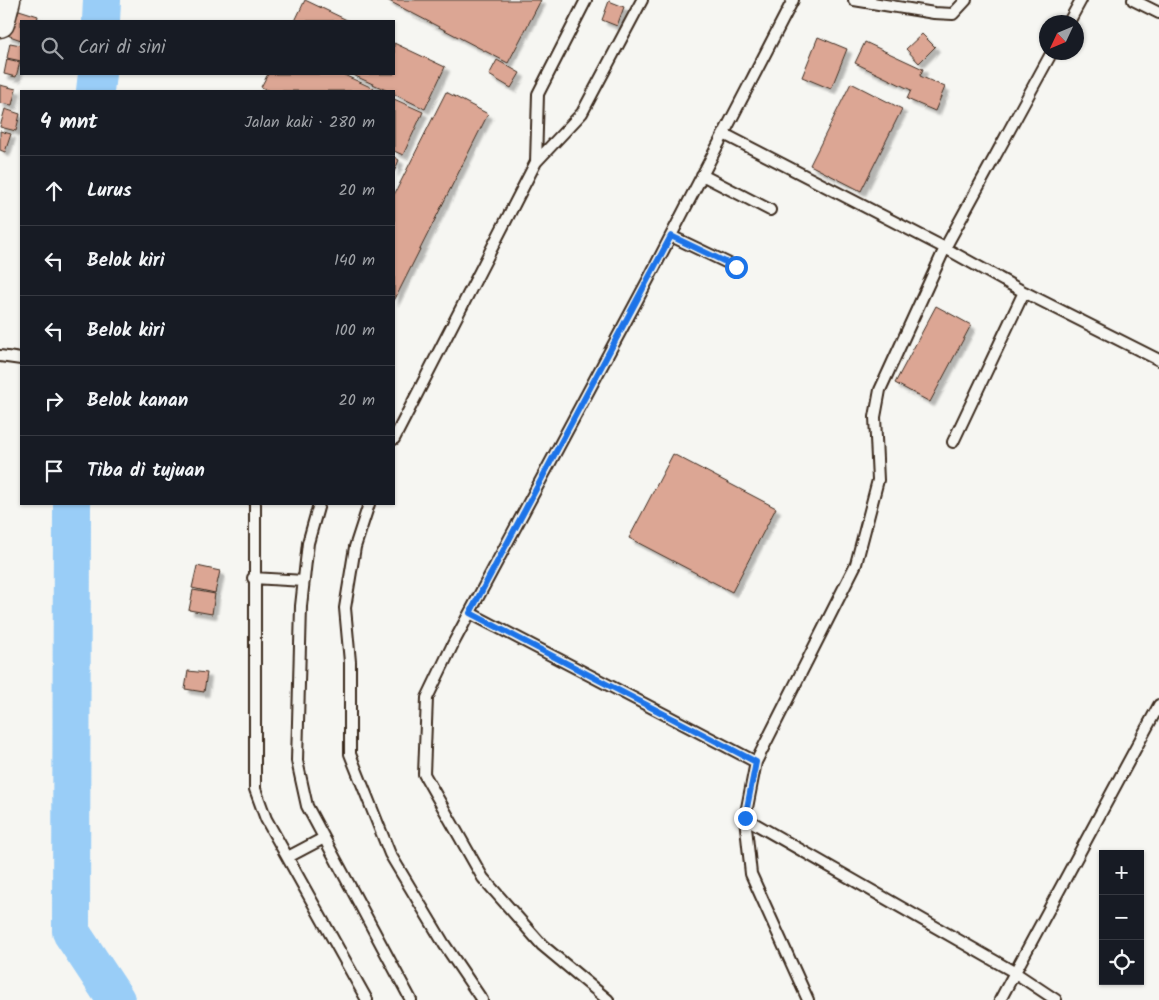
<!DOCTYPE html>
<html lang="id">
<head>
<meta charset="utf-8">
<style>
  body { margin:0; font-family:Kalam,sans-serif; background:#242831; color:#f1f3f6 }
  .controls { position:absolute; right:15px; bottom:15px; display:grid; overflow:hidden; border-radius:0px; box-shadow:0 1px 4px #0004 }
  .controls button { width:45px; height:45px; display:grid; place-items:center; padding:0; border:0; border-bottom:1px solid #363941; background:#171b24; color:#f1f3f6; font:25px sans-serif }
  .compass { position:absolute; left:1039px; top:15px; width:45px; height:45px; border-radius:50%; background:#171b24; box-shadow:0 1px 4px #0004; rotate:226deg }
  .stop { position:absolute; width:15px; height:15px; margin:-11px; border:4px solid #1a73e8; border-radius:50%; background:#fff }
  .stop.end { background:#1a73e8; border-color:#fff; box-shadow:0 1px 5px #0008 }
  .list { margin:0; padding:0; list-style:none }
  h2 { display:flex; justify-content:space-between; align-items:center; height:65px; margin:0; padding:0 20px; font-size:21px }
  h2 small { font-size:16px; font-weight:400; color:#9ea1a6 }
  .list li { display:grid; grid-template-columns:32px 1fr auto; gap:15px; align-items:center; box-sizing:border-box; height:70px; padding:0 20px; border-top:1px solid #363941 }
  .list b { display:block; font-size:19px; white-space:nowrap }
  .list em { font-size:16px; font-style:normal; color:#9ea1a6 }
  .icon { flex:none; width:28px; height:28px; fill:none; stroke:currentColor; stroke-width:2; stroke-linecap:round; stroke-linejoin:round }
  .map { position:relative; flex:none; width:1159px; height:1000px; overflow:hidden }
  .search { position:absolute; background:#171b24; box-shadow:0 1px 4px #0004; left:20px; top:20px; width:375px; height:55px; display:flex; align-items:center; gap:12px; box-sizing:border-box; padding:0 18px; border-radius:0px; color:#9ea1a6; font-size:19px }
  .panel { position:absolute; background:#171b24; box-shadow:0 1px 4px #0004; left:20px; top:90px; width:375px; height:415px; border-radius:0px }
  .map>svg:first-child { display:block }
  .lines { fill:none; stroke-linecap:round; stroke-linejoin:round }
  .river { stroke:#99cdf7; stroke-width:38 }
  .building { fill:#dca694; stroke:#3b2a1e; filter:url(#shadow) }
  .lane-casing { stroke:#3b2a1e; stroke-width:14 }
  .secondary-casing { stroke:#3b2a1e; stroke-width:31 }
  .lane { stroke:#f6f6f2; stroke-width:10 }
  .secondary { stroke:#f6f6f2; stroke-width:28 }
  .route { stroke:#1a73e8; stroke-width:6 }
</style>
</head>
<body>
<div class="map">
<svg width="1159" height="1000" viewBox="0 0 1159 1000">
  <defs>
    <filter id="shadow"><feDropShadow dx="4.5" dy="4.5" stdDeviation="1" flood-color="#0004"/></filter>
  </defs>
  <rect width="100%" height="100%" fill="#f6f6f2"/>
  <filter id="ink" filterUnits="userSpaceOnUse"><feTurbulence type="fractalNoise" baseFrequency=".02" numOctaves="2"/><feDisplacementMap in="SourceGraphic" scale="10" xChannelSelector="R" yChannelSelector="G"/><feConvolveMatrix kernelMatrix="1 2 1 2 8 2 1 2 1" color-interpolation-filters="sRGB"/></filter>
  <g filter="url(#ink)">
    <g class="lines">
      <path class="river" d="M101 21 102 0
        M95 91 97 74
        M72 504 71 932 116 1000"/>
    </g>
    <path class="building" d="M305 0 349 21H295Z
      M387 0H541L508 63Z
      M609 1 624 7 617 26 602 20Z
      M16 9 38 16 37 21H21V40L7 35Z
      M922 34 935 47 919 63 906 49Z
      M818 37 847 49 831 89 802 77Z
      M865 42 923 69 920 76 945 87 935 111 907 99 911 90 855 63Z
      M10 43 21 45V61L7 58Z
      M394 43 445 67 425 109 394 94V91H388L351 74H394Z
      M7 59 20 62 16 77 4 74Z
      M497 60 520 73 511 88 489 75Z
      M268 74H342L379 91H270L261 87Z
      M851 83 902 109 861 191 810 165Z
      M0 85 16 89 12 105 0 103Z
      M446 92 488 114 394 301V195Z
      M394 99 423 112 403 155 394 151Z
      M5 109 20 114 16 131 0 127Z
      M0 131 11 134 5 152 0 150Z
      M394 157 399 160 394 172Z
      M936 306 971 325 930 402 895 383Z
      M673 454 776 508 732 592 629 538Z
      M197 566 220 571 215 593 192 588Z
      M193 590 215 594 212 614 189 610Z
      M188 671 207 673 204 692 185 689Z"/>
    <g class="lines">
      <defs>
        <path id="lane" d="M854 0 934 13 953 14 966 0
          M1133 0 1159 13
          M1069 22 1081 0
          M724 134 945 248 1052 52
          M536 162 538 94 586 0
          M702 175 770 210
          M671 236 736 267
          M0 356 21 359
          M394 439 536 162 582 113 642 0
          M953 442 1024 292
          M255 504V789L266 819 367 1000
          M319 504 308 543 301 606 297 761 307 806 411 1000
          M369 504 355 547 345 608 350 662V754L390 854 444 944 482 1000
          M253 578 304 581
          M470 613 756 762
          M745 818 1014 972 1056 1000
          M288 857 324 838
          M608 1000 542 945 483 878 424 774 427 698 453 644 648 280 793 0
          M808 1000 751 874 745 818 756 762 856 564 878 480 875 417 880 390 945 248 1024 292 1159 360
          M1000 1000 1159 705"/>
        <path id="secondary" d="M0 23 6 0"/>
      </defs>
      <use href="#lane" class="lane-casing"/>
      <use href="#secondary" class="secondary-casing"/>
      <use href="#lane" class="lane"/>
      <use href="#secondary" class="secondary"/>
    </g>
  </g>
  <g class="lines" filter="url(#ink)">
    <path class="route" d="M736 267 671 236 470 613 756 762 745 818"/>
  </g>
</svg>
<div class="controls">
<button>+</button>
<button>−</button>
<button><svg class="icon" aria-label="locate" viewBox="0 0 24 24"><circle cx="12" cy="12" r="6"/><path d="M12 2v4M12 18v4M2 12h4M18 12h4"/></svg></button>
</div>
<svg class="compass" viewBox="-18 -18 36 36"><path d="M0-13l5 13h-10z" fill="#e53935"/><path d="M0 13l5-13h-10z" fill="#9ea1a6"/></svg>
<div class="stop" style="left:736px;top:267px"></div>
<div class="stop end" style="left:745px;top:818px"></div>
<div class="search"><svg class="icon" aria-label="search" viewBox="0 0 24 24"><circle cx="10" cy="10" r="6"/><path d="M15 15l6 6"/></svg>Cari di sini</div>
<section class="panel">
<h2>4 mnt<small>Jalan kaki · 280 m</small></h2>
<ul class="list">
<li><svg class="icon" aria-label="ahead" viewBox="0 0 24 24"><path d="M12 20V5M6 11l6-6 6 6"/></svg><div><b>Lurus</b></div><em>20 m</em></li>
<li><svg class="icon" aria-label="left" viewBox="0 0 24 24"><path d="M17 20v-9H6M10 6l-5 5 5 5"/></svg><div><b>Belok kiri</b></div><em>140 m</em></li>
<li><svg class="icon" aria-label="left" viewBox="0 0 24 24"><path d="M17 20v-9H6M10 6l-5 5 5 5"/></svg><div><b>Belok kiri</b></div><em>100 m</em></li>
<li><svg class="icon" aria-label="right" viewBox="0 0 24 24"><path d="M7 20v-9h11M14 6l5 5-5 5"/></svg><div><b>Belok kanan</b></div><em>20 m</em></li>
<li><svg class="icon" aria-label="arrive" viewBox="0 0 24 24"><path d="M6 21V4h12l-3 4 3 4H6"/></svg><div><b>Tiba di tujuan</b></div></li>
</ul>
</section>
</div>
</body>
</html>
